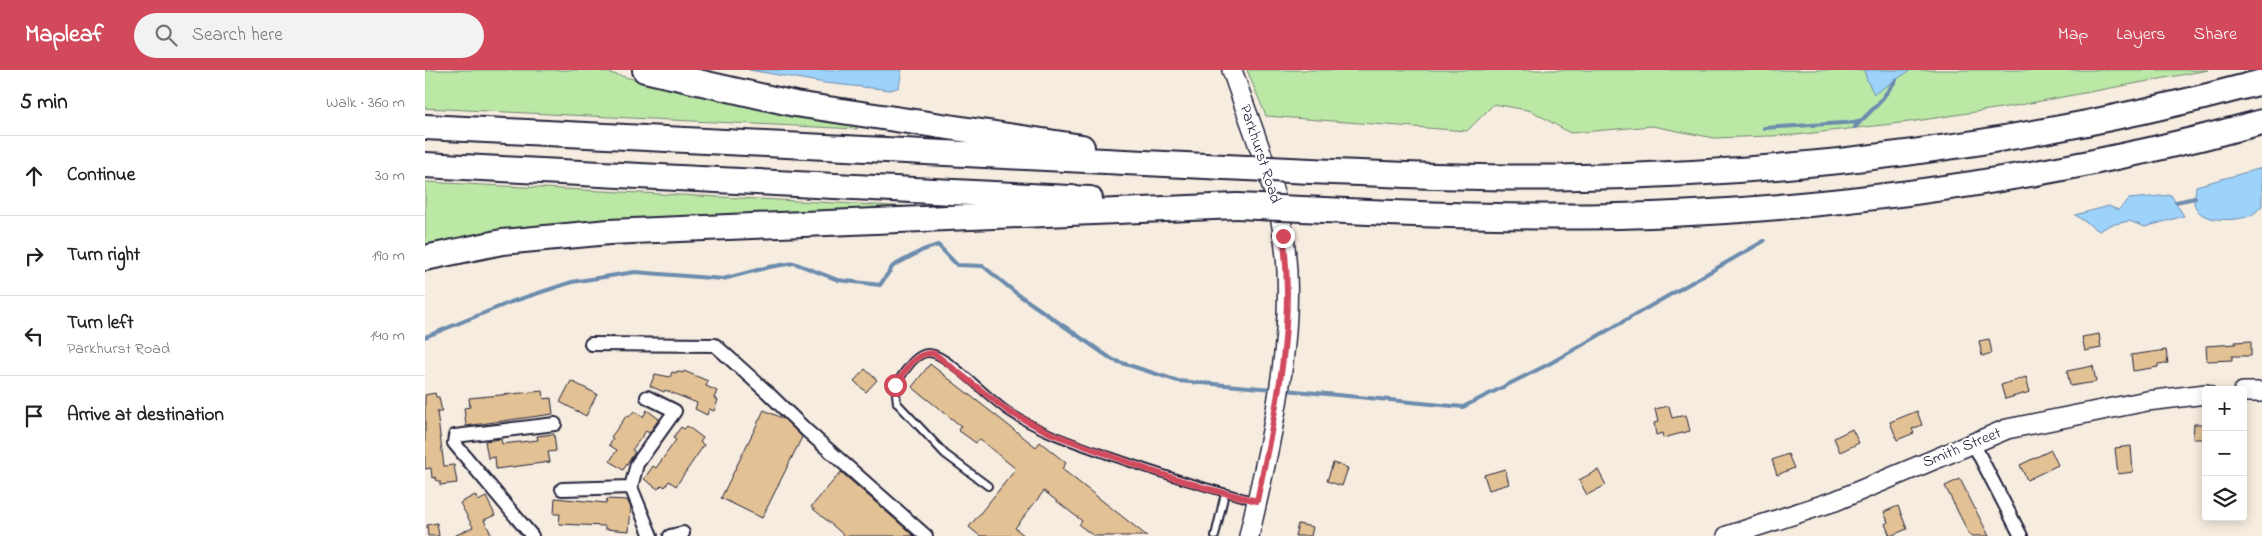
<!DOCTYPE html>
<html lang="en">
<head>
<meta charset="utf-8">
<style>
  body { margin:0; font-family:"Indie Flower",sans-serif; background:#f2f2f2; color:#222 }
  .controls { position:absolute; right:15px; bottom:15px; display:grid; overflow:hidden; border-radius:5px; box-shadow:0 2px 12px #0003 }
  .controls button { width:45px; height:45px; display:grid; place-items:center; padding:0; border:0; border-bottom:1px solid #e0e0e0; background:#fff; color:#222; font:25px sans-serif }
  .stop { position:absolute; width:15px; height:15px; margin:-11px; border:4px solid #d1495b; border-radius:50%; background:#fff }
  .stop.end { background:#d1495b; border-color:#fff; box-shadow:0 1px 5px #0008 }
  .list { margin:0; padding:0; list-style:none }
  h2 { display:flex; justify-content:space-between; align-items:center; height:65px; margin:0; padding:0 20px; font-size:21px }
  h2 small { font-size:16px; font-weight:400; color:#767676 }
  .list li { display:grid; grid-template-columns:32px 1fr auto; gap:15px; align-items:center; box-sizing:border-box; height:80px; padding:0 20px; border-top:1px solid #e0e0e0 }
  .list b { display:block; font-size:19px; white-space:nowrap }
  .list p { margin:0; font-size:16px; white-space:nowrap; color:#767676 }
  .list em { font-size:16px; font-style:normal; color:#767676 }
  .icon { flex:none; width:28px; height:28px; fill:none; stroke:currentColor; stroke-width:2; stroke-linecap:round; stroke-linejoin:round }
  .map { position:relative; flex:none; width:1837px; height:466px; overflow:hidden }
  header { display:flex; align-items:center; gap:30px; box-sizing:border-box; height:70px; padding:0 25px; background:#d1495b; color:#fff }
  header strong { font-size:24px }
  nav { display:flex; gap:28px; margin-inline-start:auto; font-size:18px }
  .search { width:350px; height:45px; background:#f2f2f2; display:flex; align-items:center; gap:12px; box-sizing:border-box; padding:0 18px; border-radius:28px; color:#767676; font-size:19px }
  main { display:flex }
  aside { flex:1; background:#fff }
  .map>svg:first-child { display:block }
  .green { fill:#bce8a6; stroke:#6f8570 }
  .water { fill:#9dd2fb; stroke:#6c8cae }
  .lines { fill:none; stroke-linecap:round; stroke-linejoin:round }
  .stream { stroke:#6c8cae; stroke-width:4 }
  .building { fill:#e2c194; stroke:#22223b }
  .lane-casing { stroke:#22223b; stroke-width:10 }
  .street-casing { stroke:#22223b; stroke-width:16 }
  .secondary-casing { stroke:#22223b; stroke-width:22 }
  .highway-casing { stroke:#22223b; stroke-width:28 }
  .lane { stroke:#fff; stroke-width:6 }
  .street { stroke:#fff; stroke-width:12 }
  .secondary { stroke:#fff; stroke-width:19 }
  .highway { stroke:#fff; stroke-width:24 }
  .highway-bridge-casing { stroke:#22223b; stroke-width:28; stroke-linecap:butt }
  .highway-bridge { stroke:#fff; stroke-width:24 }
  .route { stroke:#d1495b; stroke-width:6 }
  .labels { text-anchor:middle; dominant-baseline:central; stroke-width:4; stroke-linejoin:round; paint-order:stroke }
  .street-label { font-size:16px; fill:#22223b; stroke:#fff }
</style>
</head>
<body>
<header>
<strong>Mapleaf</strong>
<div class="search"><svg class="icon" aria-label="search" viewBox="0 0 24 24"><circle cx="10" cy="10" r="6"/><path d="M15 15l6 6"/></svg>Search here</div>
<nav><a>Map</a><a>Layers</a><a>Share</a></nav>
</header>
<main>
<aside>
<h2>5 min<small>Walk · 360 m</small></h2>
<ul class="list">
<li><svg class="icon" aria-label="ahead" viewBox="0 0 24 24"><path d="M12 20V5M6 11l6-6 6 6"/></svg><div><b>Continue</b></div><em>30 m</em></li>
<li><svg class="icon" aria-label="right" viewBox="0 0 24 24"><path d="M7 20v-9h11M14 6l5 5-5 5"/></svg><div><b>Turn right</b></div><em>190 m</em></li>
<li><svg class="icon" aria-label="left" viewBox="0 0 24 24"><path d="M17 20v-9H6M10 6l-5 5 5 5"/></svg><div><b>Turn left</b><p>Parkhurst Road</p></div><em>140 m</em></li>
<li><svg class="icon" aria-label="arrive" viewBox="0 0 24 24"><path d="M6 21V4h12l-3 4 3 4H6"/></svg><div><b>Arrive at destination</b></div></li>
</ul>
</aside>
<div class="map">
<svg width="1837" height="466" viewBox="0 0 1837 466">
  <rect width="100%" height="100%" fill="#f6ecdf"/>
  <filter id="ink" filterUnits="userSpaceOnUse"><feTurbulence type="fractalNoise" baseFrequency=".02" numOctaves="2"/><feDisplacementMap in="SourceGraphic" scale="10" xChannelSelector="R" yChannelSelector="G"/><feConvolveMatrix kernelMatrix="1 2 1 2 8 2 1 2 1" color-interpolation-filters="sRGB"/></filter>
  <g filter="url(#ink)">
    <path class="green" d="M0 0H173L251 20 345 41 432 54V59L0 38Z
      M822 0H1783L1589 36 1484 52 1371 65 1289 68 1227 56 1145 63 1107 41 1069 34 1042 61 841 46Z
      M0 112 489 137 488 140 149 154 69 163 0 176Z"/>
    <path class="water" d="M324 0H477L474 17 466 20 400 13Z
      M1439 0H1486L1449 24 1442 10Z
      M1837 98V136C1833 140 1829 144 1825 146 1810 151 1771 154 1769 132 1769 127 1771 121 1771 116Z
      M1746 125 1759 146 1720 157 1704 151 1685 155 1674 161 1650 145 1684 136 1693 140 1704 129Z"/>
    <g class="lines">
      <path class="stream" d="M1430 57 1453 34 1471 10
        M1339 58 1434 52
        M1751 132 1770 128
        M0 267 86 232 147 212 210 202 298 209 344 197 369 193 413 210 455 215 468 196 498 180 513 175 532 195 558 196 591 223 688 290 753 311 848 319
        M860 320 1038 337 1124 294 1339 171"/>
    </g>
    <path class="building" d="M1674 264 1676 278 1660 281 1657 267Z
      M1564 269 1567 283 1557 286 1554 271Z
      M1826 271V286H1807V290L1782 291 1781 276 1811 274 1810 272Z
      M1741 280 1743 293 1733 294V297L1708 301 1706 285Z
      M505 294 611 377 615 372 641 393 637 399 722 466H669L654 455 657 451 619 421 590 458 600 466H555L544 457 591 399 554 369 551 373 533 360 536 356 487 317Z
      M1668 296 1671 312 1645 316 1642 301Z
      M440 299 452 310 441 322 429 311Z
      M252 301 258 303 259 301 283 311 281 316 292 321 289 328 293 330 289 341 284 339 282 345 270 339 272 333 240 320 239 322 225 316 230 304 245 307 247 302 251 303Z
      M1601 307 1605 322 1580 329 1576 315Z
      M146 311 172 324 161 346 135 332Z
      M118 321 119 329 126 328 128 344 41 356 39 338 45 337 44 328Z
      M10 323 11 327H14L17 342H12L19 396 29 395 32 413 15 415V411H12L10 407 7 408 6 398 0 399V325Z
      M1244 336 1247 348 1261 345 1265 361 1238 368 1237 363 1231 365 1229 353 1233 352 1230 339Z
      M222 340 234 349 224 363 221 361 207 380 210 382 198 400 185 391 192 380 184 375 188 369 186 367 202 345 204 347 209 341 218 347Z
      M339 340 359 349 377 367 337 448 296 428Z
      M1492 341 1497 355 1487 359 1489 363 1472 370 1465 352Z
      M1769 354H1781V369H1768Z
      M262 356 278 368 275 372 279 375 251 416 244 411 240 417 237 415 233 419 219 409 228 396 231 398 251 370 248 368 256 357 259 359Z
      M1427 359 1434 373 1415 382 1409 368Z
      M129 364 131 381 123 382 125 392 71 399 70 387 63 388 60 371 76 369 77 374 113 370 112 366Z
      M1706 376 1708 402 1693 404 1690 378Z
      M1626 380 1633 395 1602 410 1595 395Z
      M1363 384 1369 398 1352 405 1347 390Z
      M908 393 923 398 917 416 902 411Z
      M1080 399 1084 414 1064 420 1059 405Z
      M1173 400 1181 415 1162 425 1154 410Z
      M416 402 489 466H420L386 437Z
      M1535 409 1547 433 1564 466H1545L1520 416Z
      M50 425 53 431 61 427 70 445 59 450 67 466H29L48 457 35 433Z
      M130 428 181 433 182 429 202 430 206 438 204 461 180 459V456L134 454 135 444H129Z
      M1473 436 1482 459 1465 466 1460 454 1463 452 1459 442Z
      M12 453 14 466H3L2 455Z
      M873 454 888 457 886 466H870Z"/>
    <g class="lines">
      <defs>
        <path id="lane" d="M563 416 520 384 472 333 470 315C478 305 490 281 505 283 524 285 565 330 584 342 614 362 651 374 685 386 733 403 781 418 831 431
          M790 466 800 423"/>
        <path id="street" d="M166 274 290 275 342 322 381 360 501 466
          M222 327 250 341 212 394 206 417 226 466
          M1548 373 1596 466
          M137 419 206 417
          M107 466 29 373 30 366 130 354
          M245 466 258 463"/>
        <path id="secondary" d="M807 0C823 48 846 103 856 151 876 250 846 370 824 466
          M1818 322H1837
          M1302 466 1410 431 1582 359 1722 331 1781 324"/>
        <path id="highway" d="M220 0 370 34 657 77
          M0 57 800 97
          M0 95 665 129
          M886 101C976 105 1066 109 1156 107 1386 103 1614 72 1837 12
          M899 140C997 145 1095 148 1193 146 1410 140 1628 109 1837 52
          M0 188 77 172 184 162 812 136"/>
      </defs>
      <use href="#lane" class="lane-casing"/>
      <use href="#street" class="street-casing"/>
      <use href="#secondary" class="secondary-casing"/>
      <use href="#highway" class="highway-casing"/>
      <use href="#lane" class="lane"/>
      <use href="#street" class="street"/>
      <use href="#secondary" class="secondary"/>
      <use href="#highway" class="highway"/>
      <defs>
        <path id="highway-bridge" d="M800 97 886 101
          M812 136 899 140"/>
      </defs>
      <use href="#highway-bridge" class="highway-bridge-casing"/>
      <use href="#highway-bridge" class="highway-bridge"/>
    </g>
  </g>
  <g class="lines" filter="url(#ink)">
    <path class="route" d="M470 315C480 302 491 279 510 284L584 342 627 364 724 400 784 419 832 431C850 345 871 255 858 166"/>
  </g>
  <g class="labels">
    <g class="street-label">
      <text transform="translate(835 84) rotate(72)">Parkhurst Road</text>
      <text transform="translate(1537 378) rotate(-22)">Smith Street</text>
    </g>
  </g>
</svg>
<div class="controls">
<button>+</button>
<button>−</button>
<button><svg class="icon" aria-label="layers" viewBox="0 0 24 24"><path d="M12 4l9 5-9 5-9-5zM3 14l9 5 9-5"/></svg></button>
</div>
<div class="stop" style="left:470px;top:315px"></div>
<div class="stop end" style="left:858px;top:166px"></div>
</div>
</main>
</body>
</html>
